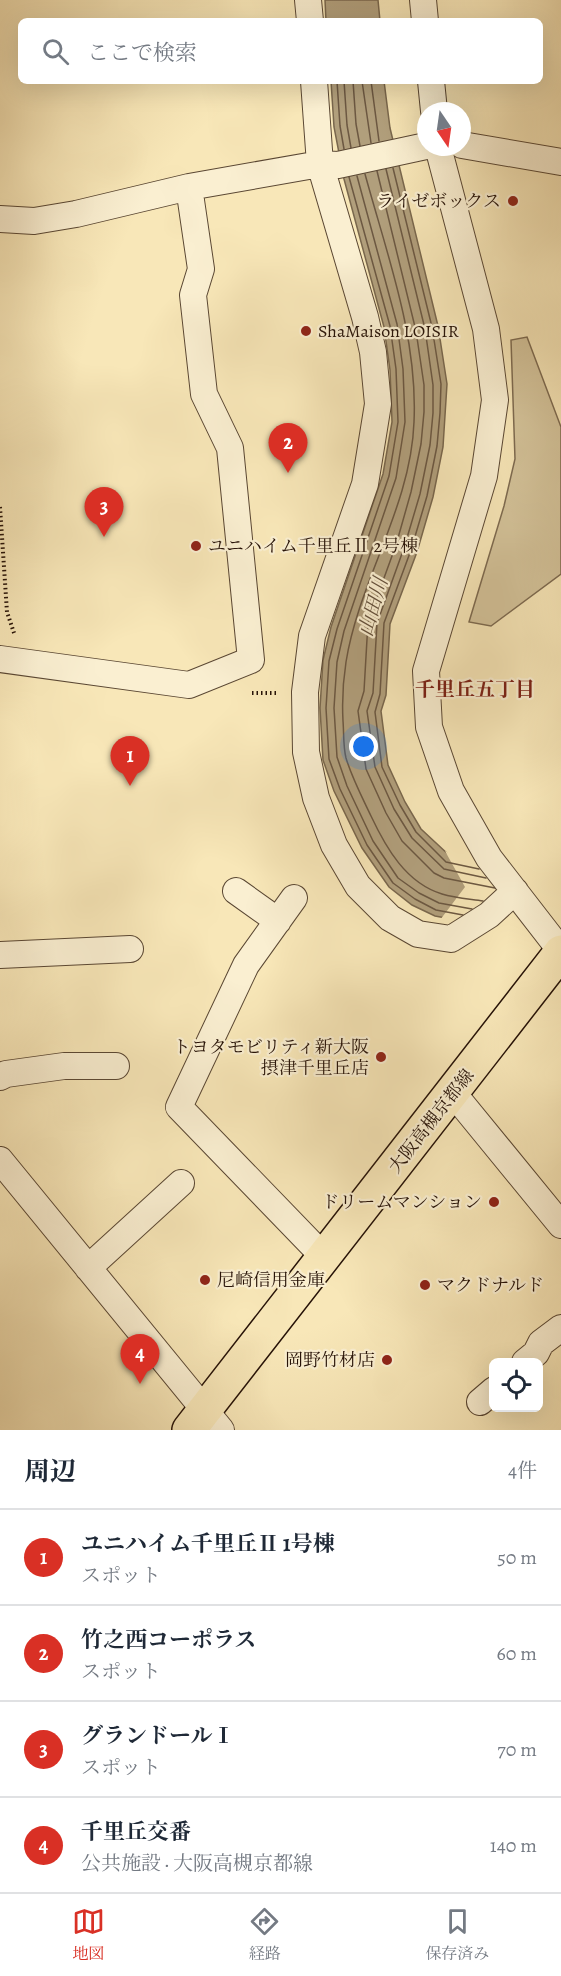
<!DOCTYPE html>
<html lang="ja">
<head>
<meta charset="utf-8">
<style>
  body { margin:0; font-family:Alegreya,"Noto Serif JP",serif; background:#f6f6f7; color:#1f2937 }
  .controls { position:absolute; right:18px; bottom:18px; display:grid; overflow:hidden; border-radius:9px; box-shadow:0 6px 24px #0002 }
  .controls button { width:54px; height:54px; display:grid; place-items:center; padding:0; border:0; border-bottom:2px solid #e0e1e3; background:#fff; color:#1f2937; font:30px sans-serif }
  .compass { position:absolute; left:417px; top:102px; width:54px; height:54px; border-radius:50%; background:#fff; box-shadow:0 6px 24px #0002; rotate:167deg }
  .you { position:absolute; left:364px; top:747px; width:21px; height:21px; margin:-15px; border:4px solid #fff; border-radius:50%; background:#1a73e8; box-shadow:0 0 0 9px #1a73e833 }
  .badge { display:grid; place-items:center; width:39px; height:39px; border-radius:50%; background:#d93025; color:#fff; font-size:20px; font-weight:700 }
  .pin { position:absolute; translate:-50% -50px; filter:drop-shadow(0 2px 3px #0008) }
  .pin::after { content:''; position:absolute; top:32px; width:21px; height:18px; background:inherit; clip-path:polygon(0 0,100% 0,50% 100%) }
  .list { margin:0; padding:0; list-style:none }
  h2 { display:flex; justify-content:space-between; align-items:center; height:78px; margin:0; padding:0 24px; font-size:26px }
  h2 small { font-size:20px; font-weight:400; color:#747a83 }
  .list li { display:grid; grid-template-columns:39px 1fr auto; gap:18px; align-items:center; box-sizing:border-box; height:96px; padding:0 24px; border-top:2px solid #e0e1e3 }
  .list b { display:block; font-size:22px; white-space:nowrap }
  .list p { margin:0; font-size:20px; white-space:nowrap; color:#747a83 }
  .list em { font-size:20px; font-style:normal; color:#747a83 }
  .icon { flex:none; width:33px; height:33px; fill:none; stroke:currentColor; stroke-width:2; stroke-linecap:round; stroke-linejoin:round }
  .map { position:relative; flex:none; width:561px; height:1430px; overflow:hidden }
  .search { position:absolute; background:#fff; box-shadow:0 6px 24px #0002; left:18px; right:18px; top:18px; height:66px; display:flex; align-items:center; gap:15px; box-sizing:border-box; padding:0 21px; border-radius:9px; color:#747a83; font-size:22px }
  .sheet { height:462px; background:#fff }
  nav { display:flex; justify-content:space-around; align-items:center; box-sizing:border-box; height:84px; border-top:2px solid #e0e1e3; background:#fff; font-size:16px; color:#747a83 }
  nav a { display:grid; justify-items:center; gap:3px }
  nav .on { color:#d93025 }
  .map>svg:first-child { display:block }
  .green { fill:#d4c39a; stroke:#7d6a50; stroke-width:1.5 }
  .water { fill:#b19f7c; stroke:#79674d; stroke-width:1.5 }
  .pier { fill:#f8e7b8 }
  .lines { fill:none; stroke-linecap:round; stroke-linejoin:round }
  .shore { stroke:#6c5842; stroke-width:1.5 }
  .minor-casing { stroke:#5a4733; stroke-width:28 }
  .primary-casing { stroke:#261207; stroke-width:36 }
  .path { stroke:#261207; stroke-width:4; stroke-dasharray:1.5 3; stroke-linecap:butt }
  .minor { stroke:#faefd1; stroke-width:26 }
  .primary { stroke:#f8e7b8; stroke-width:33 }
  .poi-dot { fill:#8f2418; stroke:#faefd1; stroke-width:2 }
  .labels { text-anchor:middle; dominant-baseline:central; stroke-width:4.5; stroke-linejoin:round; paint-order:stroke }
  .poi-label { font-size:18px; fill:#261207; stroke:#faefd1; text-anchor:end }
  .street-label { font-size:18px; fill:#261207; stroke:#faefd1 }
  .water-label { font-size:20px; font-style:italic; fill:#65513c; stroke:#faefd1 }
  .neighbourhood-label { font-size:20px; font-weight:bold; fill:#7a1f14; stroke:#faefd1 }
</style>
</head>
<body>
<div class="map">
<svg width="561" height="1430" viewBox="0 0 561 1430">
  <rect width="100%" height="100%" fill="#f8e7b8"/>
  <filter id="stains"><feTurbulence type="fractalNoise" baseFrequency=".00333" numOctaves="4"/><feColorMatrix values="0 0 0 0 .2 0 0 0 0 .09 0 0 0 0 .02 0 0 0 .5 -.17"/></filter>
  <radialGradient id="worn" r=".72"><stop offset=".6" stop-color="#630" stop-opacity="0"/><stop offset="1" stop-color="#630" stop-opacity=".3"/></radialGradient>
  <path class="green" d="M527 337 561 427V574L491 626 469 622 504 506 515 459 511 340Z"/>
  <path class="water" d="M325 0H378L380 21H326Z
    M331 81H384L390 128 438 326 447 384 443 447 433 497 417 552 390 624 386 695 381 711 388 765 405 802 421 829 450 856 561 939 435 916 412 905 389 887 362 848 334 791 323 760 320 708 323 660 331 627 383 474 392 422 390 370 384 327 344 179 334 127Z"/>
  <path class="pier" d="M445 851 451 854 561 876V942L440 920 465 887Z"/>
  <g class="lines">
    <path class="shore" d="M337 81 340 126 344 149
      M344 81 347 125 351 148
      M353 81 356 124 360 146
      M362 81 371 143
      M371 81 379 141
      M393 168 432 327 441 384 440 413 437 446 427 496 411 550 384 623 380 694 375 712 382 767 400 805 416 832 446 862 479 869
      M386 169 425 329 433 385V413L430 445 420 494 404 548 377 623 373 693 367 711 375 767 394 809 412 838 444 869 486 878
      M377 171 416 331 424 385V412L421 444 411 492 396 545 368 622 364 691 358 711 366 769 386 813 402 841 434 873 444 878 495 888
      M365 174C387 255 418 337 414 422 411 507 359 580 346 662 343 681 342 702 343 721 344 733 343 746 346 758 352 778 362 797 371 816 386 848 406 883 442 894 455 898 470 899 483 901
      M357 176 397 324 403 369 405 422 396 478 344 631 337 662 334 708 337 757 347 786 373 841 398 878 419 893 439 903 472 909
      M349 177 390 326 396 369 398 422 389 476 337 629 329 661 326 708 329 759 340 789 367 845 393 883 415 899 436 910 463 915"/>
    <defs>
      <path id="minor" d="M308 0 310 21
        M423 0 425 21
        M314 81 320 164 365 317 373 352 378 404 365 484 312 636 305 692 306 752 316 798 334 845 358 886 390 918 418 934 451 939 489 915 515 891
        M431 81 434 111
        M462 145 561 162
        M438 147 486 329 495 400 484 476 426 671 429 727 451 791 489 858 561 951
        M0 219 34 221 76 214 189 187 320 164 338 165 426 146
        M0 659 189 685 251 660 230 448 204 394 193 295 201 269 189 187
        M236 891 278 921
        M294 898 246 965 179 1107 325 1258
        M0 955 130 949
        M0 1077 6 1074 64 1066H116
        M453 1093 561 1225
        M0 1160 221 1430
        M88 1268 181 1183
        M525 1362 536 1353 541 1343 561 1328
        M480 1402 494 1390"/>
      <path id="primary" d="M189 1430 561 952"/>
    </defs>
    <use href="#minor" class="minor-casing"/>
    <use href="#primary" class="primary-casing"/>
    <path class="path" d="M0 507 7 612 14 633
      M252 693H277"/>
    <use href="#minor" class="minor"/>
    <use href="#primary" class="primary"/>
  </g>
  <g class="poi-dot">
    <circle cx="513" cy="201" r="6"/>
    <circle cx="306" cy="331" r="6"/>
    <circle cx="196" cy="546" r="6"/>
    <circle cx="381" cy="1057" r="6"/>
    <circle cx="494" cy="1202" r="6"/>
    <circle cx="205" cy="1280" r="6"/>
    <circle cx="425" cy="1285" r="6"/>
    <circle cx="387" cy="1360" r="6"/>
  </g>
  <g class="labels">
    <g class="poi-label">
      <text x="501" y="201">ライゼボックス</text>
      <text x="318" y="331" text-anchor="start">ShaMaison LOISIR</text>
      <text x="208" y="546" text-anchor="start">ユニハイム千里丘Ⅱ 2号棟</text>
      <text x="369" y="1047">トヨタモビリティ新大阪<tspan x="369" dy="21">摂津千里丘店</tspan></text>
      <text x="482" y="1202">ドリームマンション</text>
      <text x="217" y="1280" text-anchor="start">尼崎信用金庫</text>
      <text x="437" y="1285" text-anchor="start">マクドナルド</text>
      <text x="375" y="1360">岡野竹材店</text>
    </g>
    <g class="street-label">
      <text transform="translate(431 1121) rotate(-52)">大阪高槻京都線</text>
    </g>
    <g class="water-label">
      <text transform="translate(373 607) rotate(-74)">山田川</text>
    </g>
    <g class="neighbourhood-label">
      <text x="475" y="689">千里丘五丁目</text>
    </g>
  </g>
  <rect width="100%" height="100%" filter="url(#stains)"/>
  <rect width="100%" height="100%" fill="url(#worn)"/>
</svg>
<div class="controls">
<button><svg class="icon" aria-label="locate" viewBox="0 0 24 24"><circle cx="12" cy="12" r="6"/><path d="M12 2v4M12 18v4M2 12h4M18 12h4"/></svg></button>
</div>
<svg class="compass" viewBox="-18 -18 36 36"><path d="M0-13l5 13h-10z" fill="#e53935"/><path d="M0 13l5-13h-10z" fill="#747a83"/></svg>
<div class="you"></div>
<div class="pin badge" style="left:130px;top:786px">1</div>
<div class="pin badge" style="left:288px;top:473px">2</div>
<div class="pin badge" style="left:104px;top:537px">3</div>
<div class="pin badge" style="left:140px;top:1384px">4</div>
<div class="search"><svg class="icon" aria-label="search" viewBox="0 0 24 24"><circle cx="10" cy="10" r="6"/><path d="M15 15l6 6"/></svg>ここで検索</div>
</div>
<section class="sheet">
<h2>周辺<small>4件</small></h2>
<ul class="list">
<li><span class="badge">1</span><div><b>ユニハイム千里丘Ⅱ 1号棟</b><p>スポット</p></div><em>50 m</em></li>
<li><span class="badge">2</span><div><b>竹之西コーポラス</b><p>スポット</p></div><em>60 m</em></li>
<li><span class="badge">3</span><div><b>グランドールⅠ</b><p>スポット</p></div><em>70 m</em></li>
<li><span class="badge">4</span><div><b>千里丘交番</b><p>公共施設 · 大阪高槻京都線</p></div><em>140 m</em></li>
</ul>
</section>
<nav>
<a class="on"><svg class="icon" aria-label="map" viewBox="0 0 24 24"><path d="M3 6l6-2 6 2 6-2v14l-6 2-6-2-6 2zM9 4v14M15 6v14"/></svg>地図</a>
<a><svg class="icon" aria-label="directions" viewBox="0 0 24 24"><path d="M12 3l9 9-9 9-9-9zM9 14v-3h6M13 9l2 2-2 2"/></svg>経路</a>
<a><svg class="icon" aria-label="saved" viewBox="0 0 24 24"><path d="M7 4h10v16l-5-4-5 4z"/></svg>保存済み</a>
</nav>
</body>
</html>
